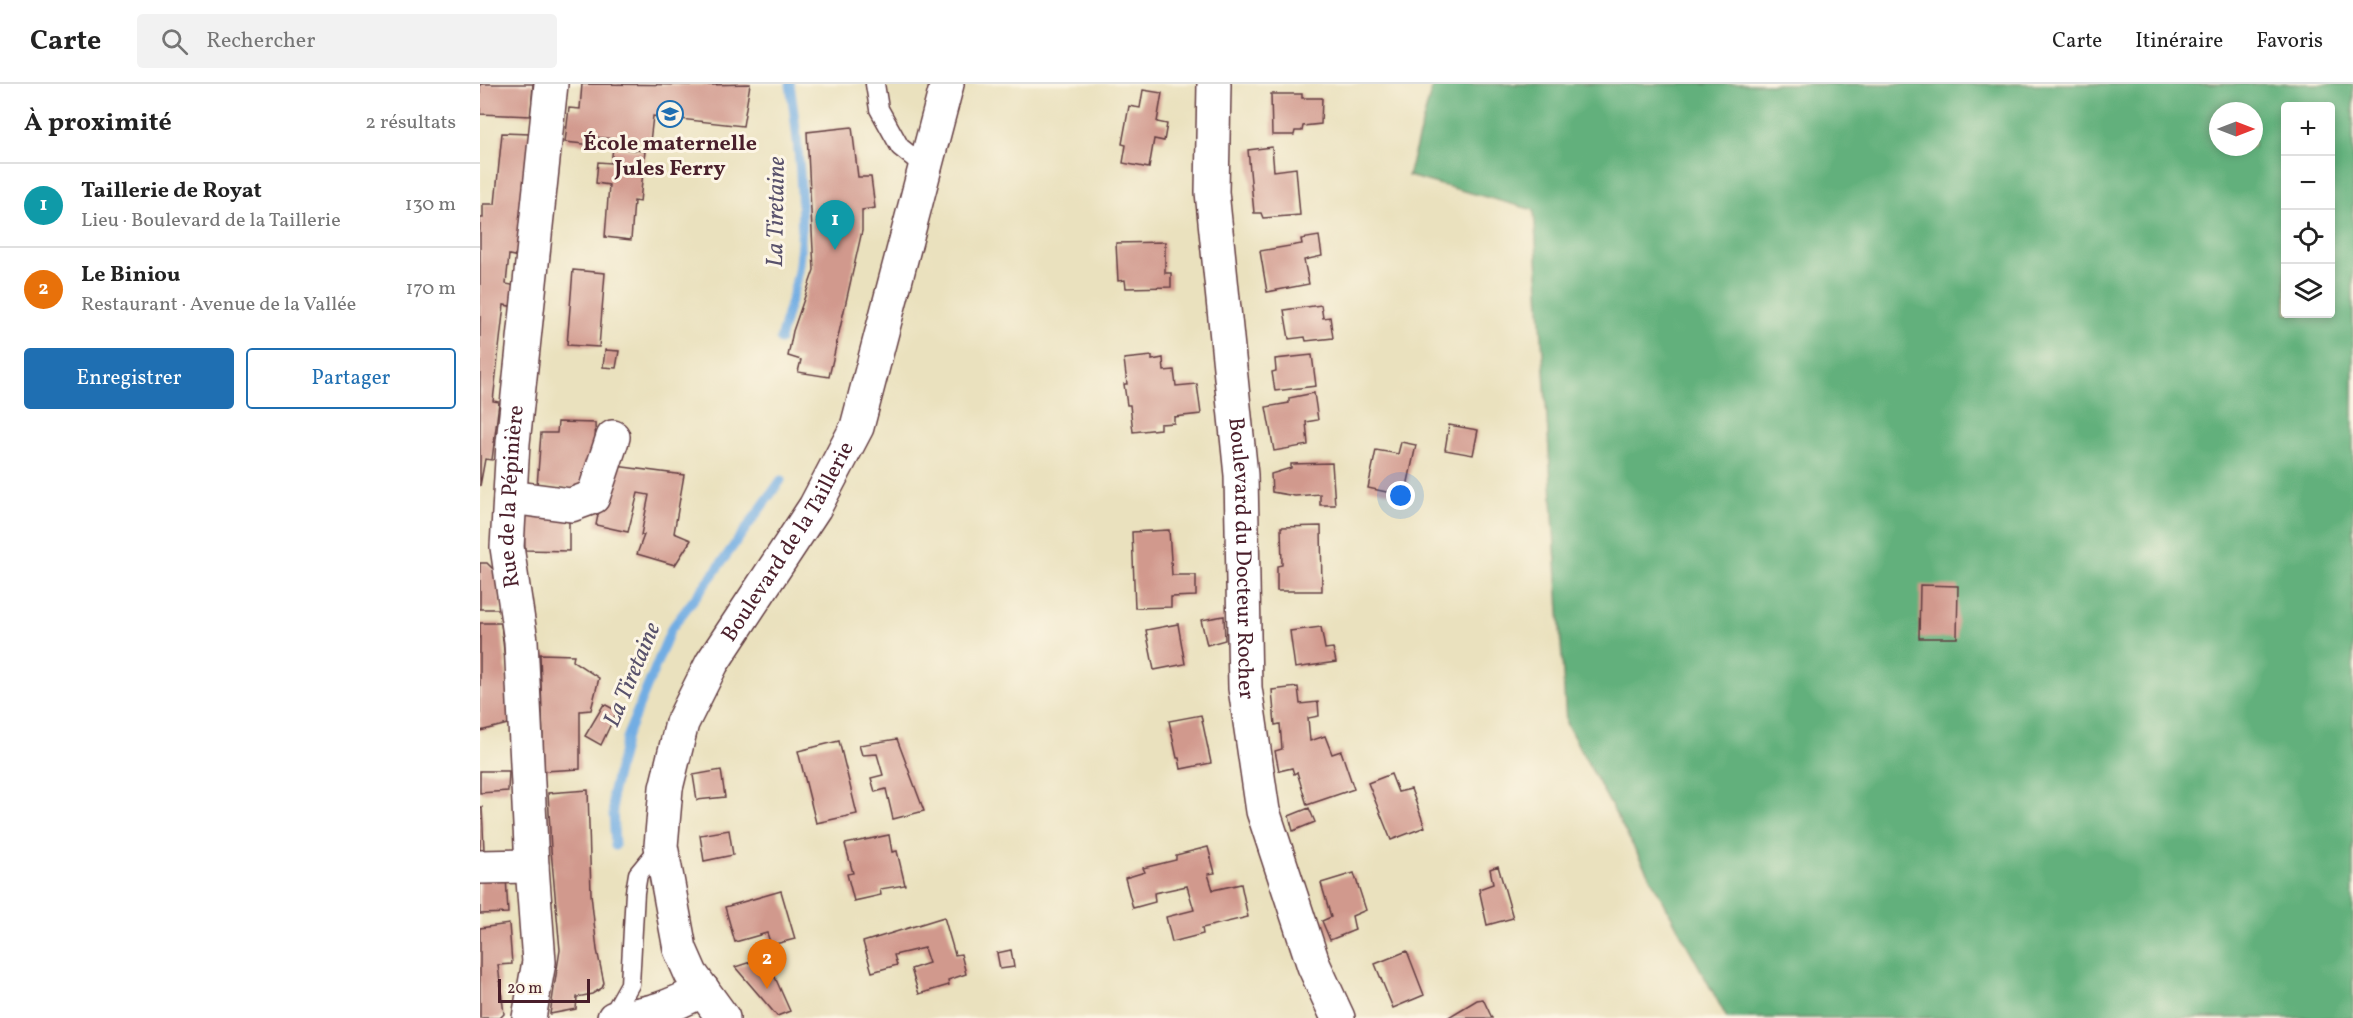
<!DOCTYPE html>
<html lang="fr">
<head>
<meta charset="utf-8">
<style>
  body { margin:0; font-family:Vollkorn,serif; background:#f2f2f2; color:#222 }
  .controls { position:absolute; right:18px; top:18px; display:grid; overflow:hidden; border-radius:6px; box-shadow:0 3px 9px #0003 }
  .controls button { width:54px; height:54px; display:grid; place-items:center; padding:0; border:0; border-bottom:2px solid #e0e0e0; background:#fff; color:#222; font:30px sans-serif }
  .compass { position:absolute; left:1729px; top:18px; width:54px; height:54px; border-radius:50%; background:#fff; box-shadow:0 3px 9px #0003; rotate:90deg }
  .scale { position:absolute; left:18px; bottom:15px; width:92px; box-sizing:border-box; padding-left:6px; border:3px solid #4a1f2b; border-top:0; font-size:16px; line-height:21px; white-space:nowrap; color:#4a1f2b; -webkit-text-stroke:4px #fcf5e5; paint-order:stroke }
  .you { position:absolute; left:921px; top:412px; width:21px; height:21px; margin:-15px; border:4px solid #fff; border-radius:50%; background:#1a73e8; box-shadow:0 0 0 9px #1a73e833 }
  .badge { display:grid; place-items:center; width:39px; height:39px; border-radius:50%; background:#1f6fb2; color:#fff; font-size:20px; font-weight:700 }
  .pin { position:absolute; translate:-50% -50px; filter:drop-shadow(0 2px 3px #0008) }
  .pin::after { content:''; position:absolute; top:32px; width:21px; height:18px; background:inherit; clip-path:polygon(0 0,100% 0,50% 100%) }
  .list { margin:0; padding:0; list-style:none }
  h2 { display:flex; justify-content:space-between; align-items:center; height:78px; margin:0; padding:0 24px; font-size:26px }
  h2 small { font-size:20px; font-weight:400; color:#767676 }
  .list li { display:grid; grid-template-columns:39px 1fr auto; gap:18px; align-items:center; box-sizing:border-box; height:84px; padding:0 24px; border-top:2px solid #e0e0e0 }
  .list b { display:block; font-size:22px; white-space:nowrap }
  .list p { margin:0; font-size:20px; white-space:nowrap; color:#767676 }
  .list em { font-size:20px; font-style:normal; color:#767676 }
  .actions { display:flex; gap:12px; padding:18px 24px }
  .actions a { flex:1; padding:14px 0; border:2px solid #1f6fb2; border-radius:6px; text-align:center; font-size:21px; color:#1f6fb2 }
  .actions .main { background:#1f6fb2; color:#fff }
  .icon { flex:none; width:33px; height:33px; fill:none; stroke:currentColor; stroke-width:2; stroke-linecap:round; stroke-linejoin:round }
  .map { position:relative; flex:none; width:1873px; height:934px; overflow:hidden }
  header { display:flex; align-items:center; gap:36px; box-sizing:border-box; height:84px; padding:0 30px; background:#fff; border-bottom:2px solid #e0e0e0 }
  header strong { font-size:28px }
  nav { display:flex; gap:33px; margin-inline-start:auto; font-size:21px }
  .search { width:420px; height:54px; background:#f2f2f2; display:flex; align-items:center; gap:15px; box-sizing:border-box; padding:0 21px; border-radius:6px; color:#767676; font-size:22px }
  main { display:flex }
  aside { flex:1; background:#fff }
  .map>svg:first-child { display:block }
  .forest { fill:#62b07b; stroke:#566853; stroke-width:1.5; fill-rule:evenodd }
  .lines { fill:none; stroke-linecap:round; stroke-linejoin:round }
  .stream { stroke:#72ade3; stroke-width:9 }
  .building { fill:#d1998d }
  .lane-casing { stroke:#623c41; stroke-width:21 }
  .street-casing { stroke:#623c41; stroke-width:36 }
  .secondary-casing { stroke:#623c41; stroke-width:36 }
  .lane { stroke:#fff; stroke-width:18 }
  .street { stroke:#fff; stroke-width:33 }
  .secondary { stroke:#fff; stroke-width:33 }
  .labels { text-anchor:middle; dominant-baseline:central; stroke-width:6; stroke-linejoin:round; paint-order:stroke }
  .poi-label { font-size:22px; font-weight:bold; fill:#4a1f2b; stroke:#fcf5e5 }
  .street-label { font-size:22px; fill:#4a1f2b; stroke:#fcf5e5 }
  .water-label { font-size:24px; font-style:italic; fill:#58516b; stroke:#fcf5e5 }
</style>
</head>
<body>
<header>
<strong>Carte</strong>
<div class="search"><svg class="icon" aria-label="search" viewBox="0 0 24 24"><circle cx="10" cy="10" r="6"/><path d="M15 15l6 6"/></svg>Rechercher</div>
<nav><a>Carte</a><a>Itinéraire</a><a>Favoris</a></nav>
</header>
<main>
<aside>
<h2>À proximité<small>2 résultats</small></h2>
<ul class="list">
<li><span class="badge" style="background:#0f9aa8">1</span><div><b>Taillerie de Royat</b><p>Lieu · Boulevard de la Taillerie</p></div><em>130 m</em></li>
<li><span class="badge" style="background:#e8710a">2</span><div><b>Le Biniou</b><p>Restaurant · Avenue de la Vallée</p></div><em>170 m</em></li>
</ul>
<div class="actions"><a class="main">Enregistrer</a><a>Partager</a></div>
</aside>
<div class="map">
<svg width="1873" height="934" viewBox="0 0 1873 934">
  <rect width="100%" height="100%" fill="#fcf5e5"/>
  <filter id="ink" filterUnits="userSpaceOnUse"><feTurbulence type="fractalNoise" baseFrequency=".0167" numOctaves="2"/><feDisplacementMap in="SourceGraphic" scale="12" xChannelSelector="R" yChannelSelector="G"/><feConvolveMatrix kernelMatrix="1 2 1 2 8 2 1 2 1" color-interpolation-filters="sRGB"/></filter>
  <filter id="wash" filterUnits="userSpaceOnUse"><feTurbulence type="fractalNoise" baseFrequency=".008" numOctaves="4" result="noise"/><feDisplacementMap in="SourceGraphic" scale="24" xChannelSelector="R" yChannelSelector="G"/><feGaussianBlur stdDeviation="1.35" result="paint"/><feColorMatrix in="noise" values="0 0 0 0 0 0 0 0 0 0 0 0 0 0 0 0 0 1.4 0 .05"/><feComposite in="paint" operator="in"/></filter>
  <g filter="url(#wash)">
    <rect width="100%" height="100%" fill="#eae1be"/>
    <path class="forest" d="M953 0H1873V934H1247L1086 639 1054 126 928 92ZM1806 22H1850V230H1806ZM1738 27H1774V63H1738Z"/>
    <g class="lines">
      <path class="stream" d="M300 256C306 231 316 205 319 180 326 125 318 54 310 0
        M135 762 132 710 146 654 191 545 231 493 301 396"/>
    </g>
    <g id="blocks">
      <path class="building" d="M0 0H53L51 32 0 30Z
        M102 0 227 1 270 0 263 42 173 32 170 58 113 53V61L85 58 89 24 100 25Z
        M663 6 682 9 677 38 687 40 684 57 674 55 669 84 643 79 646 61 642 60 649 22 660 24Z
        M791 10H822V14H842L841 40 823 42 822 47H815L814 51H792Z
        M372 43 378 93H391L395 124 382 126V147L349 293 318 288 321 276 308 272 313 247 334 186 327 48Z
        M22 49 50 50 39 173 29 171 26 200 37 202 35 223 24 221 13 317 19 318 12 376 5 375 0 402V134H3V120H15Z
        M792 63 794 87 816 84 820 131 783 134 781 129H774L768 66Z
        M133 64 165 67 160 118 154 117 151 156 125 153 129 101 116 99 118 78 131 79Z
        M839 152 842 172 824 176 829 200 787 208 780 167 822 160 821 155Z
        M685 158V189H691V203L646 204 645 196 638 197 636 159Z
        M93 186 125 189 119 263 87 261Z
        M841 221 843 234 850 233 853 254 826 257 825 253 809 255 804 226Z
        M125 266 139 267 136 284 123 283Z
        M832 271 836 302 795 307 792 288 796 287 795 275Z
        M672 272V276L683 274 684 287 694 286 696 302 717 300 721 330 694 333V339L680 340V345L653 348 650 321H647L644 300H647L644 275Z
        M834 309 838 336 826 338 828 361 794 367 786 323 809 319V314Z
        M78 338 115 339 116 372 108 405 57 402 61 349H77Z
        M969 341 998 346 993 371 965 366Z
        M921 358 936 361 925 412 888 404 896 366 918 370Z
        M852 379 855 421H840V410L815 412 792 408 791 390 811 384V380Z
        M128 381 204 391 194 449 211 456 195 481 157 470 164 451H161L169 411 158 409 148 448 116 441Z
        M43 424 89 431V467L45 466Z
        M841 442 842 507H797V482L802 481 801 443Z
        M689 446 692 491H716V512L691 513V523L655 524 652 448Z
        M0 479H7L19 491 21 525H0Z
        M1440 501 1478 502 1477 554H1439Z
        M744 532 745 556 727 561 721 536Z
        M0 539H21L32 639 0 647Z
        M698 540 705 580 674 586 666 546Z
        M841 543 845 565 853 564 856 578 815 584 810 547Z
        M60 570 94 571 93 577 119 594 111 626 100 627V685L64 687Z
        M818 603 820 620 838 618 839 632 828 634 830 657 845 652 852 670 861 667 874 705 827 721 817 688 814 690 812 684 799 687 795 667 802 665 800 640 795 641 792 606Z
        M124 620 137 627 121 661 105 652Z
        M721 631 731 679 701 685 699 674H697L689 637Z
        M417 655 444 727 413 735 406 705 395 708 391 694 403 691 397 670 382 671 379 661Z
        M359 657 377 730 336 739 318 667Z
        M241 686 245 713 217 716 213 691Z
        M0 687H29L28 707 0 709Z
        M911 690 918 708 931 705 945 743 911 756 888 699Z
        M108 706 111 810 117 866 124 899 122 904 112 910 97 913 96 925 70 930 80 866 71 766 68 709Z
        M0 723H2L4 766H0Z
        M829 724 835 738 813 747 809 732Z
        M249 746 253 771 224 777 220 751Z
        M409 751 412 768 417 767 425 801 400 805 401 811 374 817 367 790 373 789 365 760Z
        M728 763 735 789 728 790 733 806 761 800 768 833 722 844 723 850 692 858 686 833 714 826 707 802 674 809 675 818 653 824 645 794 665 788 663 784 696 776V771Z
        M1018 782 1033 834 1007 841 999 805 1013 800 1010 785Z
        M874 789 886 826 872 832 875 846 850 856 842 837 851 833 841 799Z
        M26 792 28 829 0 830V794Z
        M301 807 315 855 291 861 287 849 255 858 245 823Z
        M464 833 475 871 481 870 486 890 468 896 469 901 439 910 431 885 449 879 444 864 414 871 417 881 392 888 383 858Z
        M29 840 32 880 18 881 24 930 20 934H0V844Z
        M531 866 534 883 520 885 517 869Z
        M927 867 944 911 913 924 895 880Z
        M286 873 310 927 297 932 255 883Z
        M1003 915 1012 934H967L997 916Z"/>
    </g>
  </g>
  <g filter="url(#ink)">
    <use href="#blocks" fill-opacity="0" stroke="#623c41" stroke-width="1.5"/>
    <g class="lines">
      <defs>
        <path id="lane" d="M395 0 399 25 420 63 444 82
          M131 934 150 900 155 808 158 790 181 762"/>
        <g id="street">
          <path id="s1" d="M734 0 732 108 761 391 765 604 783 727 834 882 858 934"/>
          <path d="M30 413 91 421 113 413 133 353"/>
          <path d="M0 783 52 782"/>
          <path id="s2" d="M49 934 59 878 52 782 41 557 27 463 33 359 71 0"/>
          <path d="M134 934C173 929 188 924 223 906"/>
        </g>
        <g id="secondary">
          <path id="s3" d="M243 934 211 890 200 865 181 762 186 704 202 639 232 579 335 423 377 343 467 0"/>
        </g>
      </defs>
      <use href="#lane" class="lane-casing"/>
      <use href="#street" class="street-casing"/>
      <use href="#secondary" class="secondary-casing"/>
      <use href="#lane" class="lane"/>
      <use href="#street" class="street"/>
      <use href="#secondary" class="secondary"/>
    </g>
  </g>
  <defs>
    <symbol id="school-ring" viewBox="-11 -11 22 22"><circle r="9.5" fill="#fcf5e5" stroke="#1f6fb2" stroke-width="1.5"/><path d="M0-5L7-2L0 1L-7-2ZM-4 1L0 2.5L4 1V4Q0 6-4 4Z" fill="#1f6fb2"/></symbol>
  </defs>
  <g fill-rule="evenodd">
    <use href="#school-ring" x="175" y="15" width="30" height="30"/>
  </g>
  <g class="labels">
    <g class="poi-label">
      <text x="190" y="60">École maternelle<tspan x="190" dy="25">Jules Ferry</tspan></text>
    </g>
    <g class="street-label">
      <text stroke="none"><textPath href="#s2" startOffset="524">Rue de la Pépinière</textPath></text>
      <text stroke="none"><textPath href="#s3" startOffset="522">Boulevard de la Taillerie</textPath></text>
      <text stroke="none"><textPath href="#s1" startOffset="476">Boulevard du Docteur Rocher</textPath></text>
    </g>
    <g class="water-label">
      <text transform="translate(297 128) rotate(-89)">La Tiretaine</text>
      <text transform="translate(153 591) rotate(-67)">La Tiretaine</text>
    </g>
  </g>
</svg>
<div class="controls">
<button>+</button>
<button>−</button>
<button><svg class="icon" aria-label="locate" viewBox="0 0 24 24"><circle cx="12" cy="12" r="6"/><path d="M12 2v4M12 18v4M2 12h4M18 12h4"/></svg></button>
<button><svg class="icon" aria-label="layers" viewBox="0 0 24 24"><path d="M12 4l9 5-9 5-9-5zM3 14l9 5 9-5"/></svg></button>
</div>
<svg class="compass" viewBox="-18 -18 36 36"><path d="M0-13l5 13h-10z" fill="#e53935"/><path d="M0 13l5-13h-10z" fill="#767676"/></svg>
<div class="scale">20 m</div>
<div class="you"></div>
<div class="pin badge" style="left:355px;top:166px;background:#0f9aa8">1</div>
<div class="pin badge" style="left:287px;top:905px;background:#e8710a">2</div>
</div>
</main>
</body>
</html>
